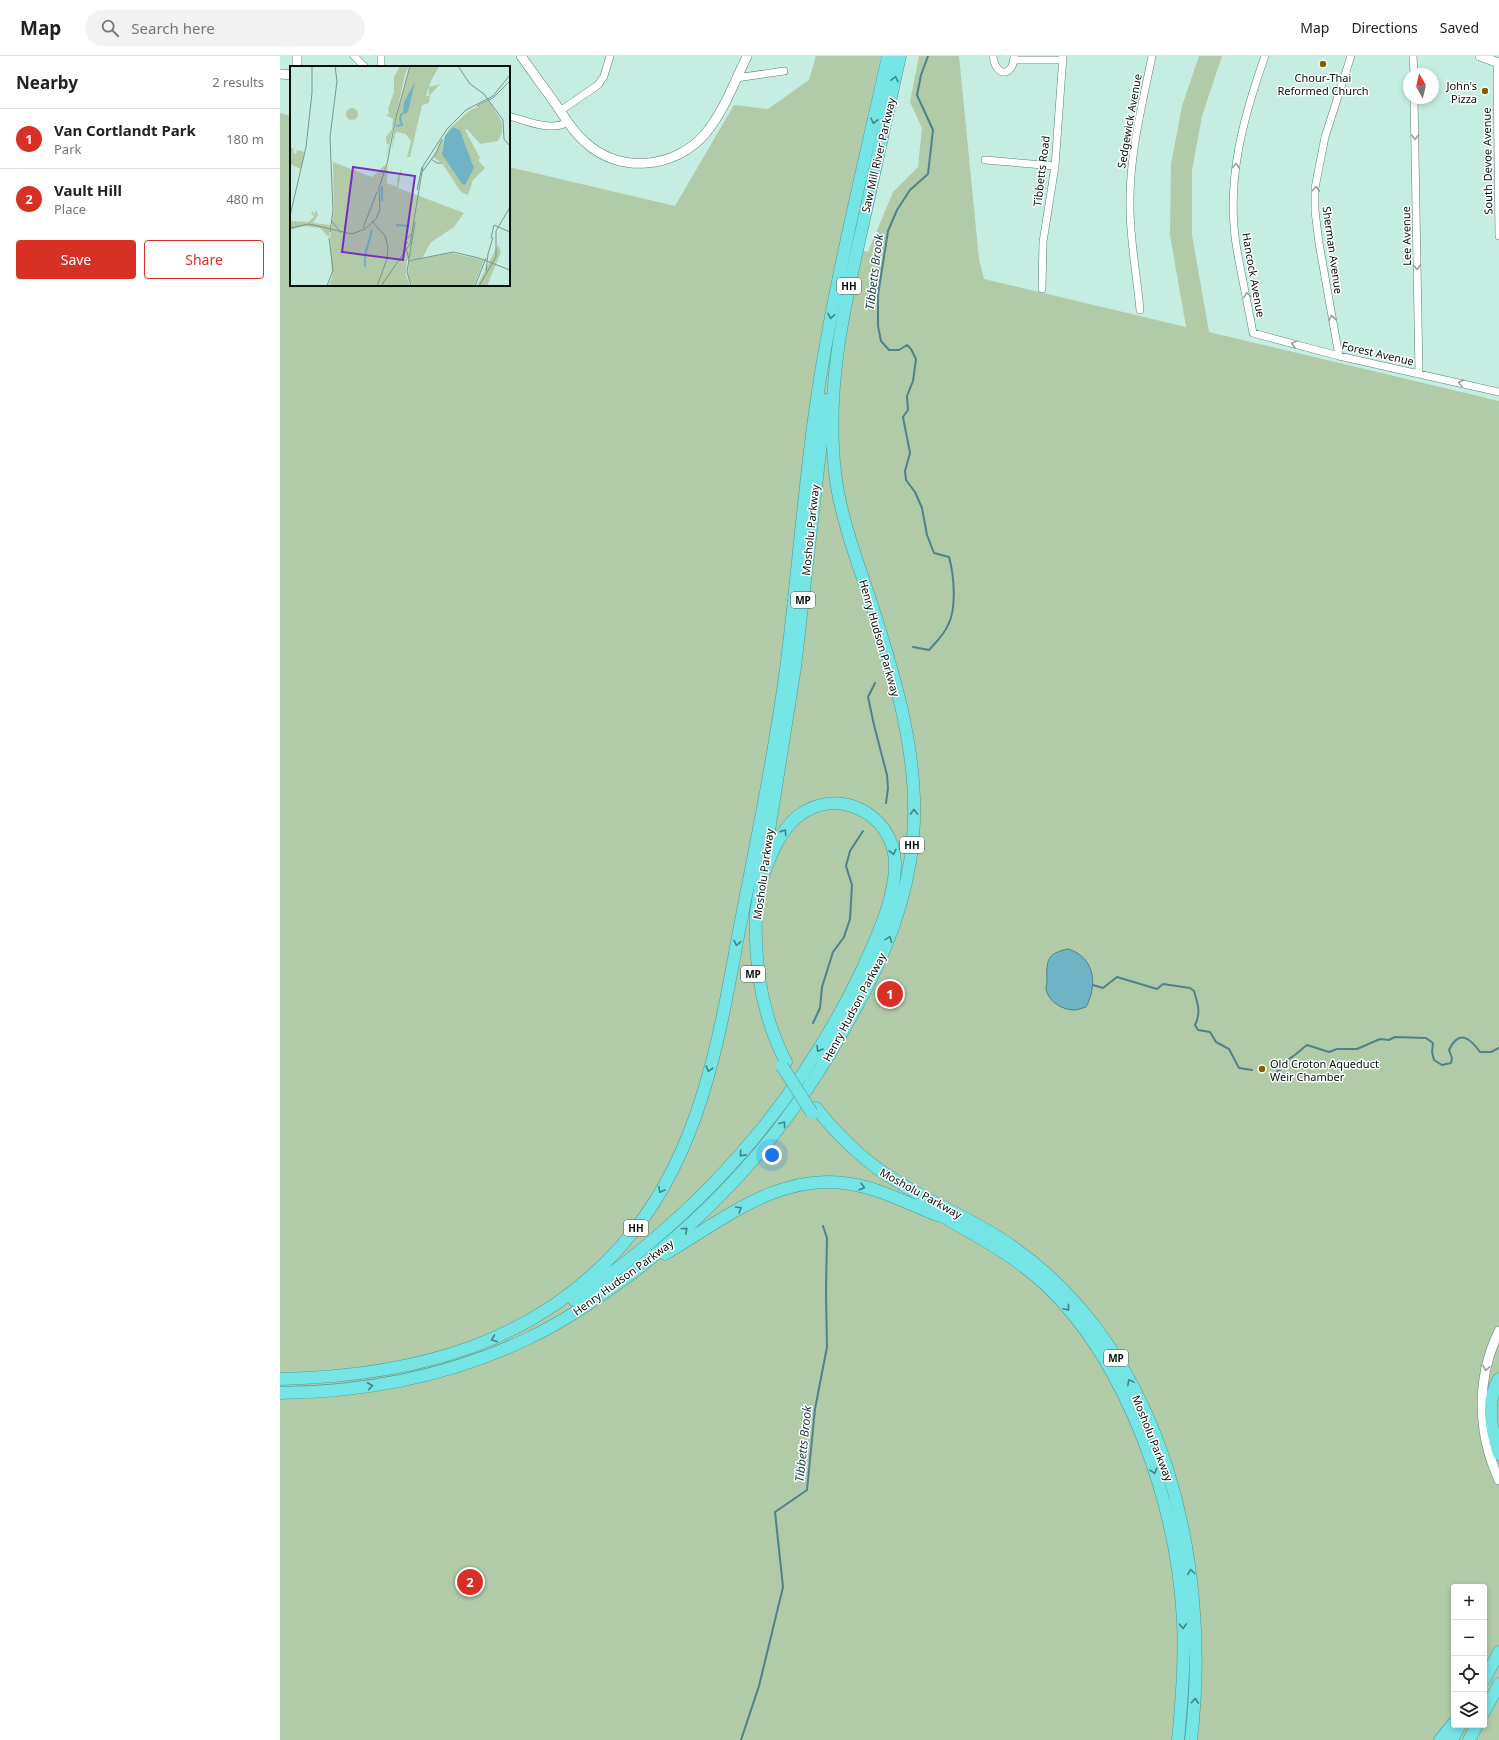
<!DOCTYPE html>
<html lang="en">
<head>
<meta charset="utf-8">
<style>
  body { margin:0; font-family:"Noto Sans",sans-serif; background:#f2f2f2; color:#222 }
  .controls { position:absolute; right:12px; bottom:12px; display:grid; overflow:hidden; border-radius:4px; box-shadow:0 2px 6px #0003 }
  .controls button { width:36px; height:36px; display:grid; place-items:center; padding:0; border:0; border-bottom:1px solid #e0e0e0; background:#fff; color:#222; font:20px sans-serif }
  .compass { position:absolute; left:1123px; top:12px; width:36px; height:36px; border-radius:50%; background:#fff; box-shadow:0 2px 6px #0003; rotate:352deg }
  .you { position:absolute; left:492px; top:1099px; width:14px; height:14px; margin:-10px; border:3px solid #fff; border-radius:50%; background:#1a73e8; box-shadow:0 0 0 6px #1a73e833 }
  .badge { display:grid; place-items:center; width:26px; height:26px; border-radius:50%; background:#d93025; color:#fff; font-size:13px; font-weight:700 }
  .pin { position:absolute; translate:-50% -50%; border:2px solid #fff; box-shadow:0 1px 4px #0006 }
  .list { margin:0; padding:0; list-style:none }
  h2 { display:flex; justify-content:space-between; align-items:center; height:52px; margin:0; padding:0 16px; font-size:17px }
  h2 small { font-size:13px; font-weight:400; color:#767676 }
  .list li { display:grid; grid-template-columns:26px 1fr auto; gap:12px; align-items:center; box-sizing:border-box; height:60px; padding:0 16px; border-top:1px solid #e0e0e0 }
  .list b { display:block; font-size:15px; white-space:nowrap }
  .list p { margin:0; font-size:13px; white-space:nowrap; color:#767676 }
  .list em { font-size:13px; font-style:normal; color:#767676 }
  .actions { display:flex; gap:8px; padding:12px 16px }
  .actions a { flex:1; padding:9px 0; border:1px solid #d93025; border-radius:4px; text-align:center; font-size:14px; color:#d93025 }
  .actions .main { background:#d93025; color:#fff }
  .icon { flex:none; width:22px; height:22px; fill:none; stroke:currentColor; stroke-width:2; stroke-linecap:round; stroke-linejoin:round }
  .map { position:relative; flex:none; width:1219px; height:1684px; overflow:hidden }
  header { display:flex; align-items:center; gap:24px; box-sizing:border-box; height:56px; padding:0 20px; background:#fff; border-bottom:1px solid #e0e0e0 }
  header strong { font-size:19px }
  nav { display:flex; gap:22px; margin-inline-start:auto; font-size:14px }
  .search { width:280px; height:36px; background:#f2f2f2; display:flex; align-items:center; gap:10px; box-sizing:border-box; padding:0 14px; border-radius:22px; color:#767676; font-size:15px }
  main { display:flex }
  aside { flex:1; background:#fff }
  .map>svg:first-child { display:block }
  .green { fill:#b1caa8; fill-rule:evenodd }
  .water { fill:#70b3c4; stroke:#4f828d }
  .lines { fill:none; stroke-linecap:round; stroke-linejoin:round }
  .stream { stroke:#4f828d; stroke-width:2 }
  .street-casing { stroke:#5b8076; stroke-width:8 }
  .secondary-casing { stroke:#5b8076; stroke-width:10 }
  .highway-casing { stroke:#4d9a98; stroke-width:13 }
  .street { stroke:#fff; stroke-width:7 }
  .secondary { stroke:#fff; stroke-width:9 }
  .highway { stroke:#75e4e4; stroke-width:12 }
  .highway-bridge-casing { stroke:#4d9a98; stroke-width:13; stroke-linecap:butt }
  .highway-bridge { stroke:#75e4e4; stroke-width:12 }
  .oneway { stroke:#428583 }
  .oneway2 { stroke:#9a9f9e }
  .poi-dot { fill:#895e00; stroke:#fff; stroke-width:1.5 }
  .labels { text-anchor:middle; dominant-baseline:central; stroke-width:3; stroke-linejoin:round; paint-order:stroke }
  .shield { fill:#fff; stroke:#4f5855; stroke-width:1 }
  .shield-label { font-size:10px; font-weight:bold; fill:#03100c }
  .poi-label { font-size:11px; fill:#03100c; stroke:#fff }
  .street-label { font-size:11px; fill:#03100c; stroke:#fff }
  .water-label { font-size:12px; font-style:italic; fill:#193a42; stroke:#fff }
  .inset-river { fill:none; stroke:#70b3c4; stroke-width:2 }
  .inset-road { fill:none; stroke:#77958c; stroke-width:1 }
  .view { fill:#7b2cbf; fill-opacity:0.15; stroke:#7b2cbf; stroke-width:2 }
  .inset-edge { fill:none; stroke:#03100c; stroke-width:2 }
</style>
</head>
<body>
<header>
<strong>Map</strong>
<div class="search"><svg class="icon" aria-label="search" viewBox="0 0 24 24"><circle cx="10" cy="10" r="6"/><path d="M15 15l6 6"/></svg>Search here</div>
<nav><a>Map</a><a>Directions</a><a>Saved</a></nav>
</header>
<main>
<aside>
<h2>Nearby<small>2 results</small></h2>
<ul class="list">
<li><span class="badge">1</span><div><b>Van Cortlandt Park</b><p>Park</p></div><em>180 m</em></li>
<li><span class="badge">2</span><div><b>Vault Hill</b><p>Place</p></div><em>480 m</em></li>
</ul>
<div class="actions"><a class="main">Save</a><a>Share</a></div>
</aside>
<div class="map">
<svg width="1219" height="1684" viewBox="0 0 1219 1684">
  <rect width="100%" height="100%" fill="#c5ede2"/>
  <path class="green" d="M536 0H601L560 189 588 196 613 136 638 111 642 72 630 46 639 0H679L699 203 704 223 906 271 890 179 891 108 902 50 919 0H942L922 60 912 114V179L929 276 1219 345V1684H0V57L11 60V229H229V111L395 150 454 49 488 53 529 24ZM1174 1531H1204V1669H1174Z"/>
  <path class="water" d="M788 893C815 901 818 929 806 951 802 952 798 954 794 954 782 954 768 945 766 933 766 930 767 927 767 924 766 905 767 897 788 893Z"/>
  <g class="lines">
    <path class="stream" d="M633 591 649 594C655 587 664 579 668 569 677 552 674 519 669 501L654 497 647 479 642 452 635 436 626 424 625 415 630 397 623 361 628 354 627 340 633 325 636 303 631 293 627 289 619 294H609L601 285 598 270V239L608 175 617 154 630 134 648 118 653 74 637 39 641 19 648 0
      M595 627 588 641 594 669 607 719 608 732 606 747
      M813 929 823 932 837 921 877 933 883 928 910 932 914 935C918 948 921 957 915 969L918 974 930 976 936 986 949 993 959 1012 972 1014
      M533 967 540 952 542 931 553 896 564 881 570 863 572 829 566 810 570 795 583 775
      M994 1017 1000 1014 1004 1006C1013 1002 1019 995 1027 989L1049 996 1057 993H1077L1100 983 1109 984 1115 981 1146 982 1153 987 1152 996 1154 1004 1162 1009 1171 1007 1172 1002 1169 994C1179 973 1190 982 1200 996H1211L1219 992
      M461 1684 479 1630 503 1531 495 1456 527 1434 535 1353 547 1291 546 1233 547 1182 543 1170"/>
    <defs>
      <path id="street" d="M74 0 85 11
        M713 0C716 23 734 20 734 0
        M985 0C963 62 945 127 957 194 962 222 968 249 973 277L1059 300 1219 336
        M1133 0 1134 18
        M734 4H782
        M1218 7 1217 17 1219 180
        M101 11V0
        M456 22 504 15
        M1134 42 1139 318
        M280 55 318 29 324 20 330 0
        M229 60C247 65 271 76 288 66
        M705 104 775 110
        M762 233 763 186 775 110 783 0
        M860 254C857 220 850 185 850 151 849 99 862 50 872 0
        M1059 300 1039 187 1035 155V132L1045 81 1071 0"/>
      <path id="secondary" d="M241 0C253 17 265 33 277 50 285 62 293 76 305 86 339 118 395 113 425 78 443 57 455 25 467 0
        M1200 0 1219 7
        M17 11V0
        M0 18 11 19
        M1219 1275C1196 1322 1197 1376 1219 1424"/>
      <path id="highway" d="M506 1006C482 960 474 909 476 857L515 611 546 344
        M536 1052C559 1081 586 1107 618 1126 655 1149 697 1165 733 1191 885 1298 932 1509 911 1684
        M650 1153C692 1178 731 1196 768 1231 850 1311 897 1451 903 1564 905 1604 902 1644 898 1684
        M385 1198C443 1164 500 1115 571 1128 601 1133 629 1148 657 1159
        M294 1244C418 1160 519 1048 583 912 597 881 616 841 615 806 613 757 556 729 517 761 498 777 490 802 481 824
        M0 1323C136 1320 264 1287 353 1176 421 1092 440 979 459 875 476 788 494 701 506 613 517 527 523 441 535 356 552 236 582 118 608 0
        M1219 1323C1205 1345 1212 1375 1219 1398
        M0 1337C88 1336 170 1320 249 1282 283 1266 314 1245 344 1223 442 1150 514 1066 572 959 603 904 628 845 633 781 640 702 615 621 591 546 578 508 564 470 557 431 543 342 563 254 583 168 595 112 608 56 620 0
        M1204 1624 1219 1596
        M1204 1656 1219 1628
        M1160 1684 1174 1667
        M1172 1684 1180 1669
        M1189 1684 1197 1669"/>
    </defs>
    <use href="#street" class="street-casing"/>
    <use href="#secondary" class="secondary-casing"/>
    <use href="#highway" class="highway-casing"/>
    <use href="#street" class="street"/>
    <use href="#secondary" class="secondary"/>
    <use href="#highway" class="highway"/>
    <defs>
      <path id="highway-bridge" d="M502 1010 532 1057"/>
    </defs>
    <use href="#highway-bridge" class="highway-bridge-casing"/>
    <use href="#highway-bridge" class="highway-bridge"/>
  </g>
  <defs><path id="oneway-chevron" d="M-2-3.5L2.5 0L-2 3.5" fill="none" stroke-width="1.6" stroke-linecap="round" stroke-linejoin="round"/></defs>
  <g class="oneway">
    <use href="#oneway-chevron" transform="translate(615 23) rotate(-77)"/>
    <use href="#oneway-chevron" transform="translate(594 65) rotate(103)"/>
    <use href="#oneway-chevron" transform="translate(551 260) rotate(101)"/>
    <use href="#oneway-chevron" transform="translate(634 756) rotate(-90)"/>
    <use href="#oneway-chevron" transform="translate(504 776) rotate(-55)"/>
    <use href="#oneway-chevron" transform="translate(613 796) rotate(77)"/>
    <use href="#oneway-chevron" transform="translate(609 883) rotate(-69)"/>
    <use href="#oneway-chevron" transform="translate(457 887) rotate(100)"/>
    <use href="#oneway-chevron" transform="translate(539 993) rotate(121)"/>
    <use href="#oneway-chevron" transform="translate(429 1013) rotate(106)"/>
    <use href="#oneway-chevron" transform="translate(503 1068) rotate(-53)"/>
    <use href="#oneway-chevron" transform="translate(462 1098) rotate(132)"/>
    <use href="#oneway-chevron" transform="translate(582 1131) rotate(16)"/>
    <use href="#oneway-chevron" transform="translate(381 1134) rotate(120)"/>
    <use href="#oneway-chevron" transform="translate(459 1153) rotate(-31)"/>
    <use href="#oneway-chevron" transform="translate(405 1174) rotate(-42)"/>
    <use href="#oneway-chevron" transform="translate(787 1252) rotate(50)"/>
    <use href="#oneway-chevron" transform="translate(214 1283) rotate(157)"/>
    <use href="#oneway-chevron" transform="translate(850 1326) rotate(-118)"/>
    <use href="#oneway-chevron" transform="translate(90 1330) rotate(-8)"/>
    <use href="#oneway-chevron" transform="translate(874 1415) rotate(71)"/>
    <use href="#oneway-chevron" transform="translate(911 1516) rotate(-98)"/>
    <use href="#oneway-chevron" transform="translate(903 1570) rotate(88)"/>
    <use href="#oneway-chevron" transform="translate(915 1645) rotate(-86)"/>
  </g>
  <g class="oneway2">
    <use href="#oneway-chevron" transform="translate(1135 81) rotate(89)"/>
    <use href="#oneway-chevron" transform="translate(956 110) rotate(-84)"/>
    <use href="#oneway-chevron" transform="translate(1036 133) rotate(-86)"/>
    <use href="#oneway-chevron" transform="translate(1137 211) rotate(89)"/>
    <use href="#oneway-chevron" transform="translate(967 239) rotate(-100)"/>
    <use href="#oneway-chevron" transform="translate(1052 262) rotate(-100)"/>
    <use href="#oneway-chevron" transform="translate(1014 288) rotate(-165)"/>
    <use href="#oneway-chevron" transform="translate(1181 327) rotate(-167)"/>
    <use href="#oneway-chevron" transform="translate(1206 1312) rotate(103)"/>
  </g>
  <g class="poi-dot">
    <circle cx="1043" cy="8" r="4"/>
    <circle cx="1205" cy="35" r="4"/>
    <circle cx="982" cy="1013" r="4"/>
  </g>
  <g class="labels">
    <g class="shield">
      <rect x="557" y="222" width="24" height="16" rx="3"/>
      <rect x="511" y="536" width="24" height="16" rx="3"/>
      <rect x="620" y="781" width="24" height="16" rx="3"/>
      <rect x="461" y="910" width="24" height="16" rx="3"/>
      <rect x="344" y="1164" width="24" height="16" rx="3"/>
      <rect x="824" y="1294" width="24" height="16" rx="3"/>
    </g>
    <g class="shield-label">
      <text x="569" y="230">HH</text>
      <text x="523" y="544">MP</text>
      <text x="632" y="789">HH</text>
      <text x="473" y="918">MP</text>
      <text x="356" y="1172">HH</text>
      <text x="836" y="1302">MP</text>
    </g>
    <g class="poi-label">
      <text x="1043" y="21">Chour-Thai<tspan x="1043" dy="13">Reformed Church</tspan></text>
      <text x="1197" y="29" text-anchor="end">John's<tspan x="1197" dy="13">Pizza</tspan></text>
      <text x="990" y="1007" text-anchor="start">Old Croton Aqueduct<tspan x="990" dy="13">Weir Chamber</tspan></text>
    </g>
    <g class="street-label">
      <text transform="translate(849 65) rotate(-80)">Sedgewick Avenue</text>
      <text transform="translate(598 99) rotate(-77)">Saw Mill River Parkway</text>
      <text transform="translate(1207 105) rotate(-91)">South Devoe Avenue</text>
      <text transform="translate(761 115) rotate(-83)">Tibbetts Road</text>
      <text transform="translate(1126 180) rotate(-91)">Lee Avenue</text>
      <text transform="translate(1053 194) rotate(82)">Sherman Avenue</text>
      <text transform="translate(974 219) rotate(80)">Hancock Avenue</text>
      <text transform="translate(1098 297) rotate(13)">Forest Avenue</text>
      <text transform="translate(530 474) rotate(-84)">Mosholu Parkway</text>
      <text transform="translate(600 582) rotate(74)">Henry Hudson Parkway</text>
      <text transform="translate(483 818) rotate(-82)">Mosholu Parkway</text>
      <text transform="translate(574 951) rotate(-62)">Henry Hudson Parkway</text>
      <text transform="translate(641 1137) rotate(29)">Mosholu Parkway</text>
      <text transform="translate(343 1221) rotate(-36)">Henry Hudson Parkway</text>
      <text transform="translate(873 1382) rotate(68)">Mosholu Parkway</text>
    </g>
    <g class="water-label">
      <text transform="translate(594 216) rotate(-83)">Tibbetts Brook</text>
      <text transform="translate(523 1388) rotate(-84)">Tibbetts Brook</text>
    </g>
  </g>
  <g transform="translate(10 10)">
    <rect width="220" height="220" fill="#c5ede2"/>
    <path d="M110 0H119L115 9 97 89 96 91 99 77 97 79 96 71 102 63 103 53 96 49 99 48 98 43 104 26V11ZM120 0H149L140 17 136 30H139V21L150 18 140 29 139 37 132 39 120 91H117L121 75 116 68 106 66 102 83 106 50ZM199 35 212 56V67L208 75 190 78 177 63 175 64 190 92 188 94 195 102 183 114 178 129 171 126 152 97 143 91 159 63 179 45ZM163 61 170 64 184 102 172 118 152 86 154 73ZM56 48a6 6 0 1 1 12 0a6 6 0 1 1-12 0ZM0 81 4 83 2 89 4 86 6 89 7 84 14 86 11 103 0 98ZM43 96 82 111 96 98 93 112 98 99 97 117 107 121V113L112 102 108 122 174 147 164 161 140 177 132 193 117 194 116 209 120 220H39L42 211 40 171 44 146ZM26 144 28 149 23 157 40 159 39 171 30 162 14 160 0 164V155L18 156 24 151 21 147 23 145 24 150ZM208 179 211 186 197 220H187ZM161 187 194 194 184 220H122L118 209 119 195Z" fill="#b1caa8" fill-rule="evenodd"/>
    <path d="M125 16 119 42 117 47 113 48 114 36ZM163 61 170 64 184 102 175 119 172 118 152 88 155 70Z" fill="#70b3c4"/>
    <path class="inset-river" d="M106 60 112 59 110 52 112 47M92 135V120M106 159 119 160M75 201V189L82 164"/>
    <path class="inset-road" d="M168 0 180 18 194 28 213 54 214 73 220 80M187 40 203 32 220 15M141 93 147 97H152M133 105 146 87 152 73M127 124 132 101M0 150 16 81 22 27V0M41 154 51 167M82 155 95 170 98 181 97 193 87 220M0 162 19 158 62 168 75 163 86 153 90 143 89 122 97 98 106 51 120 0M73 162 87 126M40 166 43 145 40 71 47 15 45 0M201 172 204 159 220 166M118 176 115 179 119 193M115 181V175L121 168M198 188 203 171M118 195 163 186 189 192 220 204M196 205 198 188M37 220 43 204 39 172M91 220 120 178 133 100 157 63 176 44 203 30 220 9M121 220 117 206 125 156M185 220 196 192M189 220 206 191V165L220 141"/>
    <path class="view" d="M63 101 125 110 113 194 52 186Z"/>
    <rect width="220" height="220" class="inset-edge"/>
  </g>
</svg>
<div class="controls">
<button>+</button>
<button>−</button>
<button><svg class="icon" aria-label="locate" viewBox="0 0 24 24"><circle cx="12" cy="12" r="6"/><path d="M12 2v4M12 18v4M2 12h4M18 12h4"/></svg></button>
<button><svg class="icon" aria-label="layers" viewBox="0 0 24 24"><path d="M12 4l9 5-9 5-9-5zM3 14l9 5 9-5"/></svg></button>
</div>
<svg class="compass" viewBox="-18 -18 36 36"><path d="M0-13l5 13h-10z" fill="#e53935"/><path d="M0 13l5-13h-10z" fill="#767676"/></svg>
<div class="you"></div>
<div class="pin badge" style="left:610px;top:938px">1</div>
<div class="pin badge" style="left:190px;top:1526px">2</div>
</div>
</main>
</body>
</html>
